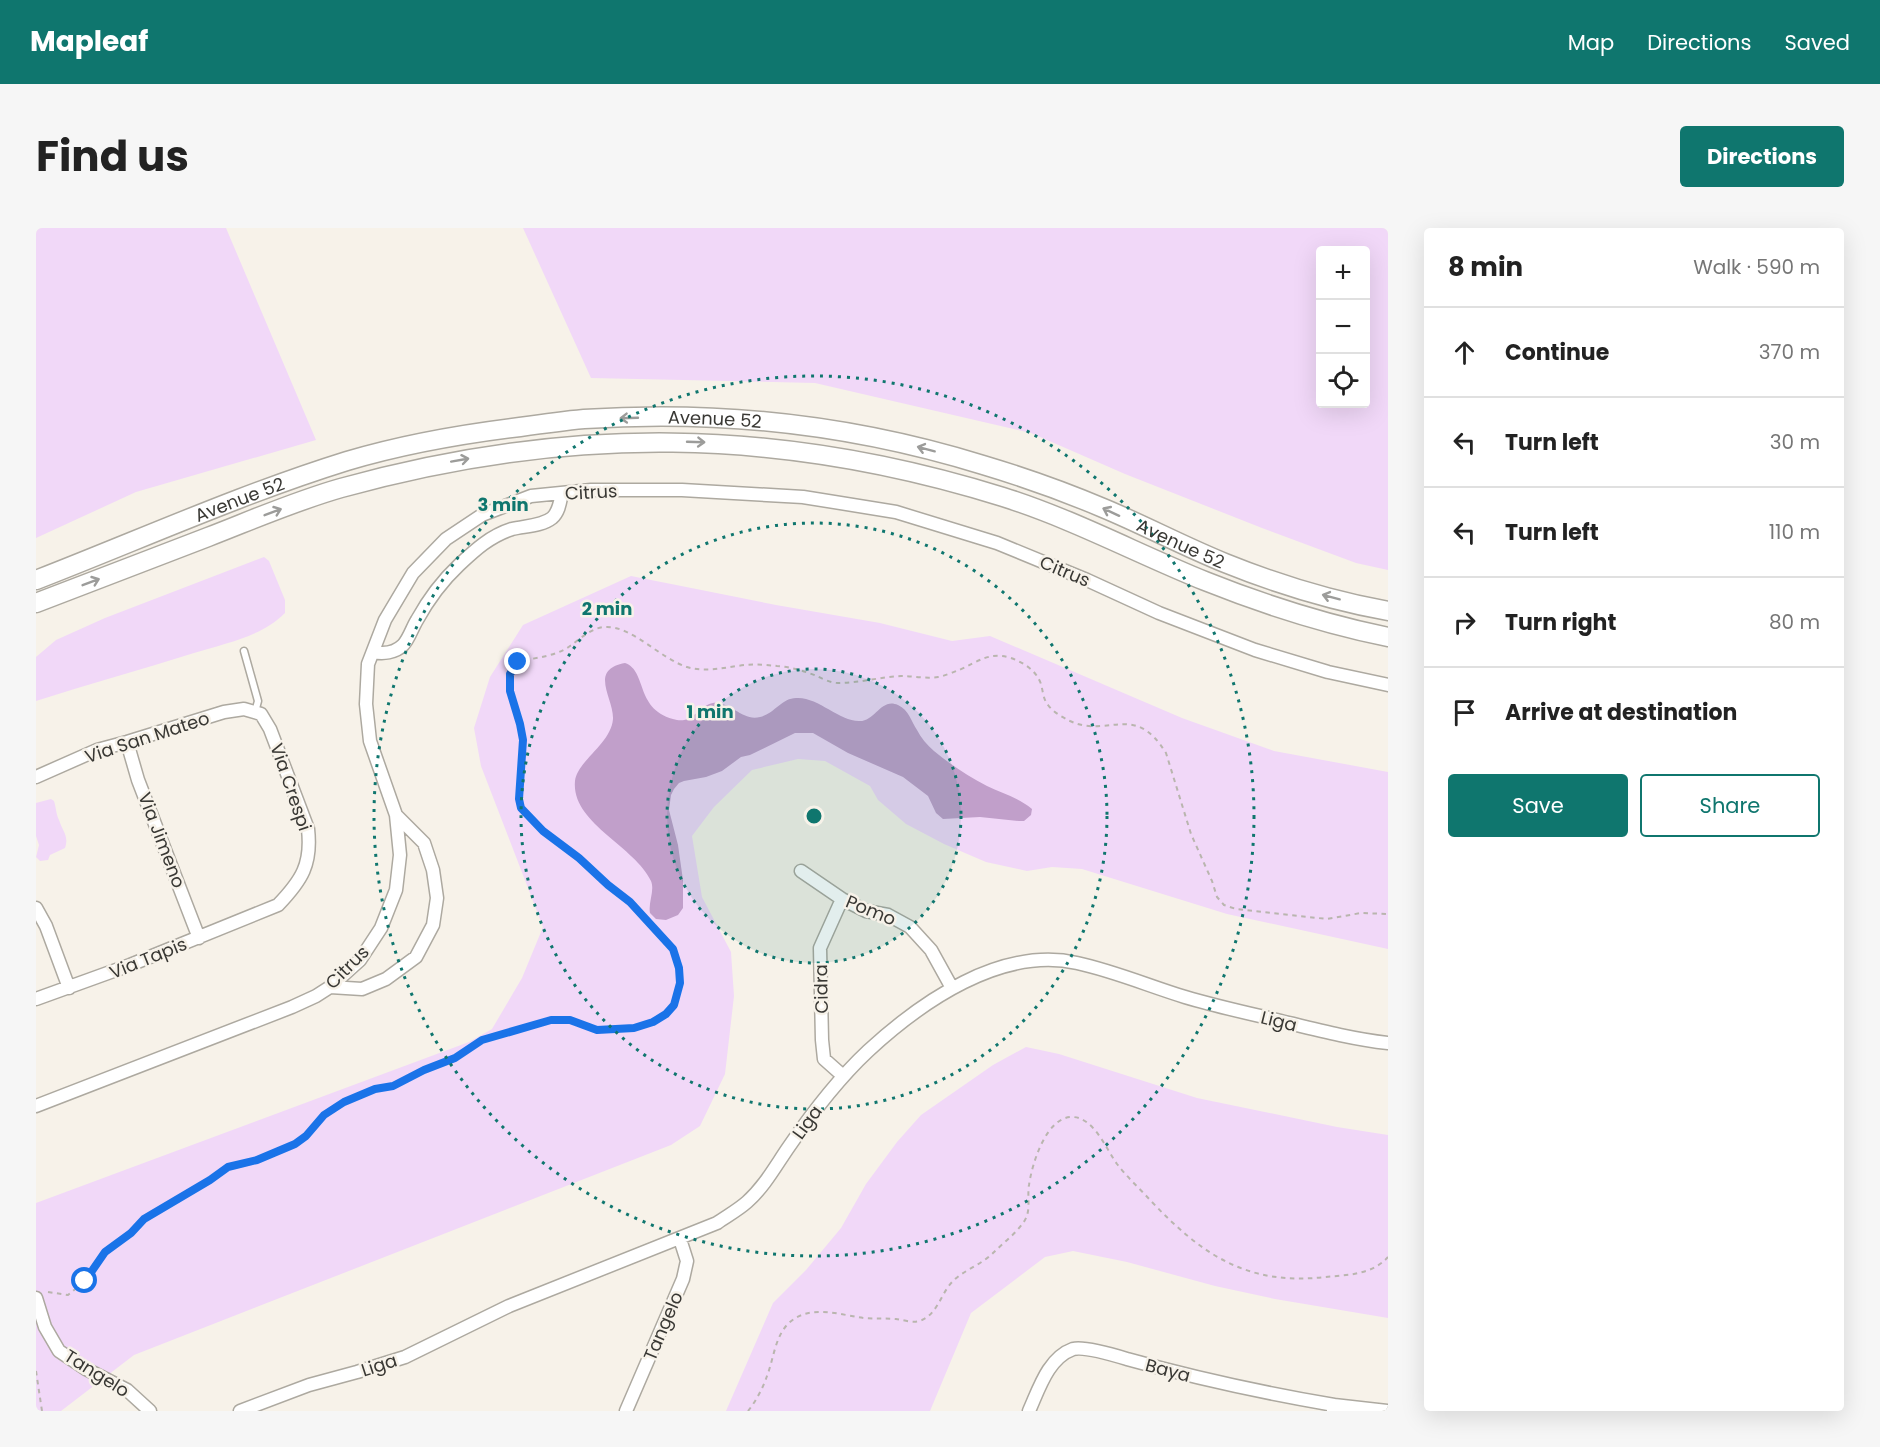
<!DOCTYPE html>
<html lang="en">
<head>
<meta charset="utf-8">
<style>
  body { margin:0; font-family:Poppins,sans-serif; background:#f6f6f6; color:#222 }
  .controls { position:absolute; right:18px; top:18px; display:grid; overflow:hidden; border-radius:6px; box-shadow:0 6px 24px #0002 }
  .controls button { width:54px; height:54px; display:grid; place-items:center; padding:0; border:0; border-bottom:2px solid #e0e0e0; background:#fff; color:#222; font:30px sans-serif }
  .stop { position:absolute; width:18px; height:18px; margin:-14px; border:4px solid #1a73e8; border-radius:50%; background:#fff }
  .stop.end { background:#1a73e8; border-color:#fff; box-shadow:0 2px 6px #0008 }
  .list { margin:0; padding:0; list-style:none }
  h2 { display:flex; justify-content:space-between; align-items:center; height:78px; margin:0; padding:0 24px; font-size:26px }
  h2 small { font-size:20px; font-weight:400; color:#767676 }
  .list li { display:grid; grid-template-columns:39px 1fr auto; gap:18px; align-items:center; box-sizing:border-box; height:90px; padding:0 24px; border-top:2px solid #e0e0e0 }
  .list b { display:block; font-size:22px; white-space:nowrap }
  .list em { font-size:20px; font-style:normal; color:#767676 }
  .actions { display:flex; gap:12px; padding:18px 24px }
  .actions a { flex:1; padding:14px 0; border:2px solid #0f766e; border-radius:6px; text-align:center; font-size:21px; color:#0f766e }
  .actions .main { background:#0f766e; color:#fff }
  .icon { flex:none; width:33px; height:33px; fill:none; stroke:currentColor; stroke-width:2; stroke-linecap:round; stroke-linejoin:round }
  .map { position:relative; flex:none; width:1352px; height:1183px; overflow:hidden; border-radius:6px }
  header { display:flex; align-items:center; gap:36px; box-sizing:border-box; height:84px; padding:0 30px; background:#0f766e; color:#fff }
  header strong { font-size:28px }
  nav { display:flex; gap:33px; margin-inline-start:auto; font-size:21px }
  .intro { display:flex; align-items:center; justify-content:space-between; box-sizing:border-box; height:144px; padding:0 36px }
  h1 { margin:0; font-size:42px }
  .button { padding:15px 27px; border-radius:6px; background:#0f766e; color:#fff; font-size:21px; font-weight:700 }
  main { display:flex; gap:36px; padding:0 36px }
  aside { flex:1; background:#fff; border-radius:6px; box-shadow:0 6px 24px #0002 }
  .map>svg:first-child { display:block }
  .green { fill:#f1d8f8; fill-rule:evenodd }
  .water { fill:#c19fca }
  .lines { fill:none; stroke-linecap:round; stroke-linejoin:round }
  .service-casing { stroke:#ada9a0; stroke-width:9 }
  .minor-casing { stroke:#ada9a0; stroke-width:15 }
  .secondary-casing { stroke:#ada9a0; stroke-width:21 }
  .path { stroke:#b9b5ae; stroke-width:2; stroke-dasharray:4.5 4.5; stroke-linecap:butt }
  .service { stroke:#fff; stroke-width:6 }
  .minor { stroke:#fff; stroke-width:12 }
  .secondary { stroke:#fff; stroke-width:18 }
  .oneway { stroke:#9c9c9a }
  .route { stroke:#1a73e8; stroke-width:8 }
  .ring { fill:none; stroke:#0f766e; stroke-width:3; stroke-dasharray:3 6 }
  .labels { text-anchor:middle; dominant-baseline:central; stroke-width:5; stroke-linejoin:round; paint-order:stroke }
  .street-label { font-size:18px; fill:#393834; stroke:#f7f2e9 }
  .centre { fill:#0f766e; stroke:#f7f2e9; stroke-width:3 }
  .ring-label { font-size:18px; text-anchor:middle; font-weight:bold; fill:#0f766e; stroke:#f7f2e9; stroke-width:5; stroke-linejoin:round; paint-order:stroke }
</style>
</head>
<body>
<header>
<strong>Mapleaf</strong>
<nav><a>Map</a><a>Directions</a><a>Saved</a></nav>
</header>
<div class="intro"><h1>Find us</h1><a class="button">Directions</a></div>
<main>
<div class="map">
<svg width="1352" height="1183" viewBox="0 0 1352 1183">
  <rect width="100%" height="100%" fill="#f7f2e9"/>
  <path class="green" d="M0 0H190L280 212 100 264 0 310Z
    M487 0H1352V342L1320 335 1226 300 1089 246 995 205 779 155 555 150ZM1284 22H1330V176H1284Z
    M228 329 233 333 249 372V385C225 409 190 415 158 425 105 442 52 456 0 473V429L20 412 69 390Z
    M595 348 740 377 844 395 916 413 954 408 1146 490 1238 523 1352 544V721L1191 686 1046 641 1016 639 991 643 950 634 908 616 870 596 842 572 834 558 789 533 762 531 716 542 678 579 656 608 666 669 695 724 698 768 689 846 664 898 635 917 98 1127 25 1183H0V975L433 814 456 801 486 750 507 699 445 538 438 500 454 449 487 397Z
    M15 571 18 573C20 579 20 586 23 592 27 604 33 608 29 620L14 627 12 632 4 633 0 629 3 617 0 608V575Z
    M990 819 1023 826 1161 870 1301 899 1352 907V1090L1239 1071 1179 1058 1091 1034 1037 1023 1009 1029 935 1085 894 1183H690L737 1075 770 1042 805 1000 830 956 861 914 885 887 957 837Z"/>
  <path class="water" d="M589 435C612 443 598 483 641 492 657 495 664 477 677 475 694 473 707 494 724 489 738 486 746 470 760 470 781 468 803 493 823 493 839 494 845 469 862 477 873 482 875 493 881 502 885 510 891 517 898 523 915 537 932 548 951 558 966 565 983 570 996 581L995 587 988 593H983L944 589 907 591 900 585 892 568 867 549 812 525 777 505H759L714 527 705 529 686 543 670 549 648 553 643 555 638 561 635 567 633 582 642 617 647 652V680L642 687 630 692 620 691 614 685C612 674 619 663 615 653 599 618 535 595 539 553 541 533 575 516 577 491 578 470 552 442 589 435Z"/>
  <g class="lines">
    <defs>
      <path id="service" d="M208 423 222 473 219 484"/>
      <path id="minor" d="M337 424C347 426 359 425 367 417 373 411 376 400 381 392 392 372 406 353 423 337 439 322 454 308 476 301 488 298 506 298 516 290 523 284 524 274 526 265
        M91 514 102 552 163 710
        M0 549 61 522 91 514 188 484 208 481 225 486 234 501 272 601C276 636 266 652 242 677L94 737 0 771
        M765 643 806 671 830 683 852 687 874 699 895 722 916 760
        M806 671 784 720 786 812 788 831 806 847
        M0 680 10 698 33 760
        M294 759 326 761 350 751 380 729 397 697 401 670 397 642 388 615 360 587
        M0 878 256 779 280 768 294 759 324 732 345 700 360 662 364 627 360 587 334 513 330 476 332 436 349 392 377 345 410 311 446 287 495 268 555 262H646L767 269 860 284 961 315 1051 352 1123 385 1219 422 1292 444 1352 457
        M0 1070 9 1099 23 1123 50 1141 91 1162 114 1183
        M1298 1177 1351 1183
        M204 1183 273 1157 321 1144 369 1129 473 1078 681 995C691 988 702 982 711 974 728 959 739 939 752 920 776 885 801 852 832 823 885 774 965 718 1041 735 1078 743 1113 758 1149 769 1179 778 1211 785 1241 792 1278 801 1315 811 1352 815
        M590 1183 647 1051 651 1033 644 1011
        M993 1183C1003 1161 1012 1130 1037 1121 1049 1118 1078 1127 1091 1131 1159 1150 1228 1165 1298 1177L1297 1183"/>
      <g id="secondary">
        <path id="s1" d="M0 352C103 312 205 266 311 233 368 216 426 206 484 199 505 196 527 193 548 191 682 182 818 197 947 237 987 249 1027 263 1067 280 1108 297 1147 318 1189 335 1241 356 1297 373 1352 383"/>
        <path d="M0 375C57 353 115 331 172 309 216 292 259 273 305 260 531 197 743 199 967 269 1037 291 1102 326 1169 353 1229 377 1289 396 1352 409"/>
      </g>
    </defs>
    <use href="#service" class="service-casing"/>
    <use href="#minor" class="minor-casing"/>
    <use href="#secondary" class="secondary-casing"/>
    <path class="path" d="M12 1064 32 1067 49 1053 69 1024 95 1005 108 991 174 952 192 939 204 935 221 932 259 916 270 908 288 887 308 874 339 861 357 858 388 842 419 830 446 812 515 793 534 792 561 802 598 800 617 794 630 786 638 777 644 755 643 740 637 721 594 674 572 657 543 630 507 603 485 580 483 571 487 512 484 496 474 463V445L482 434C500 429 519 429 534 418 544 411 556 399 570 399 596 398 625 431 651 439 671 445 689 439 709 437 720 436 731 437 741 438 755 439 768 443 781 448 787 451 795 455 802 455 823 455 844 449 865 448 877 448 890 451 902 449 909 448 917 444 923 442 942 434 953 423 975 430 988 435 1000 442 1005 456 1007 463 1007 471 1012 477 1017 484 1026 489 1034 493 1072 511 1098 473 1130 525L1155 606 1176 653 1181 669 1188 677 1200 681 1291 691 1325 685 1352 686
      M0 1143 6 1183
      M712 1183C720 1173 727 1160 731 1148 738 1130 739 1107 754 1094 775 1076 804 1087 828 1090 839 1091 849 1090 860 1091 868 1092 879 1096 886 1092 902 1085 905 1065 917 1053 928 1042 945 1037 957 1025 967 1015 981 1005 989 992 995 982 991 968 993 957 996 936 1010 889 1036 889 1058 889 1070 921 1081 936 1091 949 1104 961 1115 973 1166 1027 1212 1058 1289 1049 1311 1047 1336 1047 1352 1029"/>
    <use href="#service" class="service"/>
    <use href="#minor" class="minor"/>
    <use href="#secondary" class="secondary"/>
  </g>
  <defs><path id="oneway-shaft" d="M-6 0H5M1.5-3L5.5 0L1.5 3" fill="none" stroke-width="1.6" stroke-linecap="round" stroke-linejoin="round" transform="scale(1.5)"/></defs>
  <g class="oneway">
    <use href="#oneway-shaft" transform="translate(593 190) rotate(178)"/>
    <use href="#oneway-shaft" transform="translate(660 214) rotate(2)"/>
    <use href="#oneway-shaft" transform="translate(890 221) rotate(-165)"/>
    <use href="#oneway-shaft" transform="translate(424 232) rotate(-10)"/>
    <use href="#oneway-shaft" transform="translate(237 284) rotate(-21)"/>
    <use href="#oneway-shaft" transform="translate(1075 284) rotate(-155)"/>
    <use href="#oneway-shaft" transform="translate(55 354) rotate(-21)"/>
    <use href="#oneway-shaft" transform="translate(1295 369) rotate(-165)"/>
  </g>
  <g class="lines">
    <path class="route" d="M49 1053 69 1024 95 1005 108 991 174 952 192 939 221 932 259 916 270 908 288 887 308 874 339 861 357 858 388 842 419 830 446 812 515 792H534L561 802 598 800 617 794 630 786 638 777 644 755 643 740 637 721 594 674 572 657 543 630 507 603 485 580 483 571 487 512 484 496 474 463V446L482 434"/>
  </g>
  <circle cx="778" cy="588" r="147" fill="#0f766e" fill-opacity=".12"/>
  <g class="ring">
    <circle cx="778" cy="588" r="147"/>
    <circle cx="778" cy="588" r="293"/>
    <circle cx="778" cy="588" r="440"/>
  </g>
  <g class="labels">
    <g class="street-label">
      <text stroke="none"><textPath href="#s1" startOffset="705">Avenue 52</textPath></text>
      <text transform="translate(555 264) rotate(-3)">Citrus</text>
      <text stroke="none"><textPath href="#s1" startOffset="219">Avenue 52</textPath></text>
      <text stroke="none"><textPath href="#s1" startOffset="1191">Avenue 52</textPath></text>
      <text transform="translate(1029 343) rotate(23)">Citrus</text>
      <text transform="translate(111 509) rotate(-18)">Via San Mateo</text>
      <text transform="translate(255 559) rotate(71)">Via Crespi</text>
      <text transform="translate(126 612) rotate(69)">Via Jimeno</text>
      <text transform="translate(835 682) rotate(22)">Pomo</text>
      <text transform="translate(112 730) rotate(-22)">Via Tapis</text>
      <text transform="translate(311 739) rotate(-45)">Citrus</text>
      <text transform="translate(785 761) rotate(-91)">Cidra</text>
      <text transform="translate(1243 793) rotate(14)">Liga</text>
      <text transform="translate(771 894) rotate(-54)">Liga</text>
      <text transform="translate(627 1098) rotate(-67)">Tangelo</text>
      <text transform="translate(343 1137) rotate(-18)">Liga</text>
      <text transform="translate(1132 1142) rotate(15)">Baya</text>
      <text transform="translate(61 1145) rotate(32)">Tangelo</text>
    </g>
  </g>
  <circle cx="778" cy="588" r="9" class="centre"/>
  <g class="ring-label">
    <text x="467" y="283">3 min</text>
    <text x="571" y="387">2 min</text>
    <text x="674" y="490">1 min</text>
  </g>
</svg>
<div class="controls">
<button>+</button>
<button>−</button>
<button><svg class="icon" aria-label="locate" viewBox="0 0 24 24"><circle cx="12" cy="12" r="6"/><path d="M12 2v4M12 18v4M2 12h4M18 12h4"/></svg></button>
</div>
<div class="stop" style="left:49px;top:1053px"></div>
<div class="stop end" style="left:482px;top:434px"></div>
</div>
<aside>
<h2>8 min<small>Walk · 590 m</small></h2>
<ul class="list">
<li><svg class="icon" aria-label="ahead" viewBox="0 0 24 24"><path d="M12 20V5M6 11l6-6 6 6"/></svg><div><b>Continue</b></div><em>370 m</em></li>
<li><svg class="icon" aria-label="left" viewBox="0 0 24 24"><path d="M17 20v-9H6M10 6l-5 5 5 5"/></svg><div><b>Turn left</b></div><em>30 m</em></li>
<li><svg class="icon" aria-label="left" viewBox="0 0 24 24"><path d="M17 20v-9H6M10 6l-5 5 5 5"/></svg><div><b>Turn left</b></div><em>110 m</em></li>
<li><svg class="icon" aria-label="right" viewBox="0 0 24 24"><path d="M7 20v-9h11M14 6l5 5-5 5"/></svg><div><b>Turn right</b></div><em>80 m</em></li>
<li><svg class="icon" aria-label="arrive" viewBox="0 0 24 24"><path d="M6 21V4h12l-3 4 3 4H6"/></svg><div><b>Arrive at destination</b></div></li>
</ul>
<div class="actions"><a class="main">Save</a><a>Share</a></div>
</aside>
</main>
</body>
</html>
